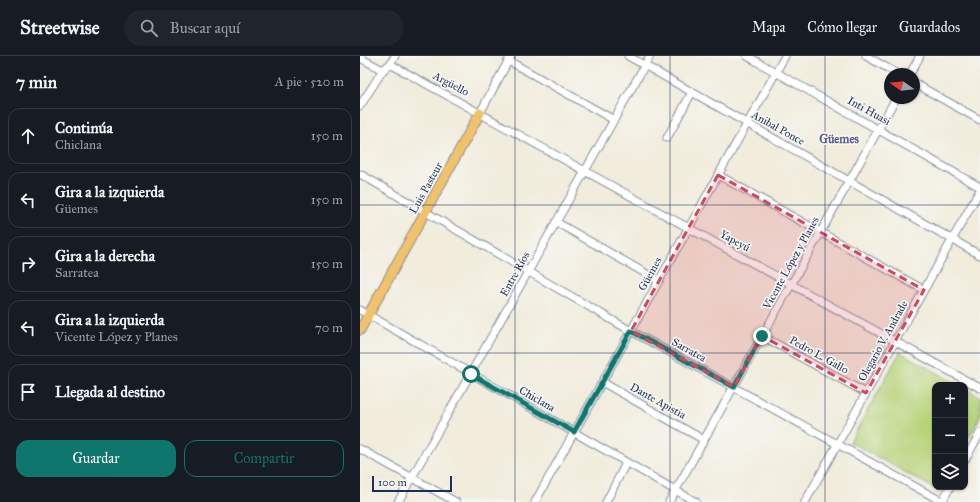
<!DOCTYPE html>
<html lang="es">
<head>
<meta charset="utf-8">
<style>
  body { margin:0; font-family:"IM FELL Great Primer",serif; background:#20242c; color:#f1f3f6 }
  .controls { position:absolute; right:12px; bottom:12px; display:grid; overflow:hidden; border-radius:8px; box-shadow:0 1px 3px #0004 }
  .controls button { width:36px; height:36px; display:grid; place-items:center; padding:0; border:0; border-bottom:1px solid #363941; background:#171b24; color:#f1f3f6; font:20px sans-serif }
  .compass { position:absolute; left:524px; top:12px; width:36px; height:36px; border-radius:50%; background:#171b24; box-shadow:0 1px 3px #0004; rotate:284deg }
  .scale { position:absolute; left:12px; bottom:10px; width:80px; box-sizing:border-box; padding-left:4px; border:2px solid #1b2f5e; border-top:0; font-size:11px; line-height:14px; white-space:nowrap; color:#1b2f5e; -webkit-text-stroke:3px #f6f6f2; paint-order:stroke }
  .stop { position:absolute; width:12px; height:12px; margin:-9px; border:3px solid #0f766e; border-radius:50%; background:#fff }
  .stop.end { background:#0f766e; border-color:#fff; box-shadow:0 1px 4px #0008 }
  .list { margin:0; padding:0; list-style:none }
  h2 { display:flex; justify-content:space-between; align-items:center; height:52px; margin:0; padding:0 16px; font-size:17px }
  h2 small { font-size:13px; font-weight:400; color:#9ea1a6 }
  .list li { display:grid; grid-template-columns:26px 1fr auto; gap:12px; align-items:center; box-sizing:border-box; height:56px; margin:0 8px 8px; padding:0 8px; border:1px solid #363941; border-radius:12px }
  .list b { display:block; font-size:15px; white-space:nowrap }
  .list p { margin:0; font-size:13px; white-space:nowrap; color:#9ea1a6 }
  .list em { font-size:13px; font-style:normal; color:#9ea1a6 }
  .actions { display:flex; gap:8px; padding:12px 16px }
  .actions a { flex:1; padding:9px 0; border:1px solid #0f766e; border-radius:12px; text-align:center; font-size:14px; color:#0f766e }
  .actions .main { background:#0f766e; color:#fff }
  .icon { flex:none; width:22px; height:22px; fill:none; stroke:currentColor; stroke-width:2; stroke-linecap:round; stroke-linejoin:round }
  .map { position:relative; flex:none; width:620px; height:446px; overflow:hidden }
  header { display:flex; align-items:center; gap:24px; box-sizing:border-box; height:56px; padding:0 20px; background:#171b24; border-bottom:1px solid #363941 }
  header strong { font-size:19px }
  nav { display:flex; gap:22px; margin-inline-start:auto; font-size:14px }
  .search { width:280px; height:36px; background:#20242c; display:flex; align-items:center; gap:10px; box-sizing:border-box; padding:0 14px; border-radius:22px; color:#9ea1a6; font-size:15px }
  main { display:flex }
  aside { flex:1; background:#171b24 }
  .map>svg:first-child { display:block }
  .green { fill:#b7d379; stroke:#69816c }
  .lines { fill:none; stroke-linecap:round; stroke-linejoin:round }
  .minor-casing { stroke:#868e9c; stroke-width:9 }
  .major-casing { stroke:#868e9c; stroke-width:11 }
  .minor { stroke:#fff; stroke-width:7 }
  .major { stroke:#f2c26a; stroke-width:9 }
  .route { stroke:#0f766e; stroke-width:5 }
  .marked { fill:#d1495b; fill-opacity:0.2; stroke:#d1495b; stroke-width:3; stroke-dasharray:8 5; stroke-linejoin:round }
  .grid { fill:none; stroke:#1b2f5e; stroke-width:1; stroke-opacity:0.55 }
  .labels { text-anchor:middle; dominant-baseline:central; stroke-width:3.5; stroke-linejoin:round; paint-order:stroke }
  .street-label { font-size:11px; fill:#1b2f5e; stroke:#f6f6f2 }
  .neighbourhood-label { font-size:12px; font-weight:bold; fill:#595788; stroke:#f6f6f2 }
</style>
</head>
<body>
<header>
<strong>Streetwise</strong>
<div class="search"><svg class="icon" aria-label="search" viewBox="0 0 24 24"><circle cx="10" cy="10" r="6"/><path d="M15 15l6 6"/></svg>Buscar aquí</div>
<nav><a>Mapa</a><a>Cómo llegar</a><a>Guardados</a></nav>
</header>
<main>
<aside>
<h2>7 min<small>A pie · 520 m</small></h2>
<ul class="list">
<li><svg class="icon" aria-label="ahead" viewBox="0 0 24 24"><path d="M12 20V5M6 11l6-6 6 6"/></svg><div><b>Continúa</b><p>Chiclana</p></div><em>150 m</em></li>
<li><svg class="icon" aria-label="left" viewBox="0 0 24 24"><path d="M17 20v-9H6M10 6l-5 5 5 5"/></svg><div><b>Gira a la izquierda</b><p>Güemes</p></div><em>150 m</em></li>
<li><svg class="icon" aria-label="right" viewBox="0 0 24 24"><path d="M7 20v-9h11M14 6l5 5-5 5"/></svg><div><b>Gira a la derecha</b><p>Sarratea</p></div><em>150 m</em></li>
<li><svg class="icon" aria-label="left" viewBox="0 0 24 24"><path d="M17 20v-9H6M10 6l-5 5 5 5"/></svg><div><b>Gira a la izquierda</b><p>Vicente López y Planes</p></div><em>70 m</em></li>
<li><svg class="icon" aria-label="arrive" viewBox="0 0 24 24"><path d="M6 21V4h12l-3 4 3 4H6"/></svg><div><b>Llegada al destino</b></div></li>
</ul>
<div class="actions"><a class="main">Guardar</a><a>Compartir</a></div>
</aside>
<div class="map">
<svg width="620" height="446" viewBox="0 0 620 446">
  <rect width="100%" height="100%" fill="#f6f6f2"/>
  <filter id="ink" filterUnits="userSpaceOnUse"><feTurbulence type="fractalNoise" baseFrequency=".025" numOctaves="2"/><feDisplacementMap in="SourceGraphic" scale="8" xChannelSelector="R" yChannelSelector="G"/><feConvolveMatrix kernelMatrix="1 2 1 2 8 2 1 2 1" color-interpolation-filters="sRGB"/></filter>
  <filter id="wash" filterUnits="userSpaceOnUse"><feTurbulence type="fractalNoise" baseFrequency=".012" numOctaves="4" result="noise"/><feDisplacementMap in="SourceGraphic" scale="16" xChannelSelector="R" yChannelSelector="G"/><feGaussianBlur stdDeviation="0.9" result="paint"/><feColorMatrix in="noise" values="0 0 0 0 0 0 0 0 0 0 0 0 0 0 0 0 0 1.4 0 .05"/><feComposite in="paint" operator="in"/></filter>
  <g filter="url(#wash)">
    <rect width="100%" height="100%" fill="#f1ecdb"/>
    <path class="green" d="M540 296 599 329H575V431H581L579 435 490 386Z
      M605 332 620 341V361L605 388Z"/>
  </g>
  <g filter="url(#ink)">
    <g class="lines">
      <defs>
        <path id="minor" d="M268 0 620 199
          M387 0 620 131
          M506 0 538 18
          M0 2 23 14
          M149 5 254 64
          M30 8 620 332
          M550 18 560 0
          M554 27 620 64
          M0 50 23 14 30 8 35 0
          M120 57 151 0
          M307 82 332 36
          M0 118 271 275 583 446
          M358 119 564 234
          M196 166 299 225
          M0 254 336 446
          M402 280 506 337
          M242 326 344 384
          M0 393 96 446
          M605 404 620 377
          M38 446 290 0
          M175 446 425 0
          M246 446 266 407
          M309 446 536 42
          M445 446 620 134
          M582 446 590 431"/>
        <path id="major" d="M0 274 120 57"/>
      </defs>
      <use href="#minor" class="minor-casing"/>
      <use href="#major" class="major-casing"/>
      <use href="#minor" class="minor"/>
      <use href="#major" class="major"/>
    </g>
  </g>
  <g class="lines" filter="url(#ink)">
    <path class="route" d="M111 318 214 376 271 275 374 331 402 280"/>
  </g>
  <path class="marked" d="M358 119 564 234 506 337 402 280 374 331 271 275Z"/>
  <path class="grid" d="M155 0V446M310 0V446M465 0V446M0 149H620M0 297H620"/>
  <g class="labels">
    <g class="street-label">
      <text transform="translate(91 28) rotate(28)">Argüello</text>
      <text transform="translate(509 55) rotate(29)">Inti Huasi</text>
      <text transform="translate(418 72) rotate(29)">Anibal Ponce</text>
      <text transform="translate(66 132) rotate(-61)">Luis Pasteur</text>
      <text transform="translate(375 185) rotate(29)">Yapeyú</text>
      <text transform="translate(431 207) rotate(-61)">Vicente López y Planes</text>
      <text transform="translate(155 218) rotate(-61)">Entre Ríos</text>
      <text transform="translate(290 218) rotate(-61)">Güemes</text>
      <text transform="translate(523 285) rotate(-61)">Olegario V. Andrade</text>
      <text transform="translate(329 294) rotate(29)">Sarratea</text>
      <text transform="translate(459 299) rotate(29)">Pedro L. Gallo</text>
      <text transform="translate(177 343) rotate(30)">Chiclana</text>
      <text transform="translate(298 345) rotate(29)">Dante Apistia</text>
    </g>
    <g class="neighbourhood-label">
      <text x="479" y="83">Güemes</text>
    </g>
  </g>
</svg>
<div class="controls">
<button>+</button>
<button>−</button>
<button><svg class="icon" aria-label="layers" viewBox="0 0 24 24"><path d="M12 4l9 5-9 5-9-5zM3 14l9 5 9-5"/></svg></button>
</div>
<svg class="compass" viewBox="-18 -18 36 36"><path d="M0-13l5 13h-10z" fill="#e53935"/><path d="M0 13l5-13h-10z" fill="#9ea1a6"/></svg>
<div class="scale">100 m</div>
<div class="stop" style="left:111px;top:318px"></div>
<div class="stop end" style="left:402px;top:280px"></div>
</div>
</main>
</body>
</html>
